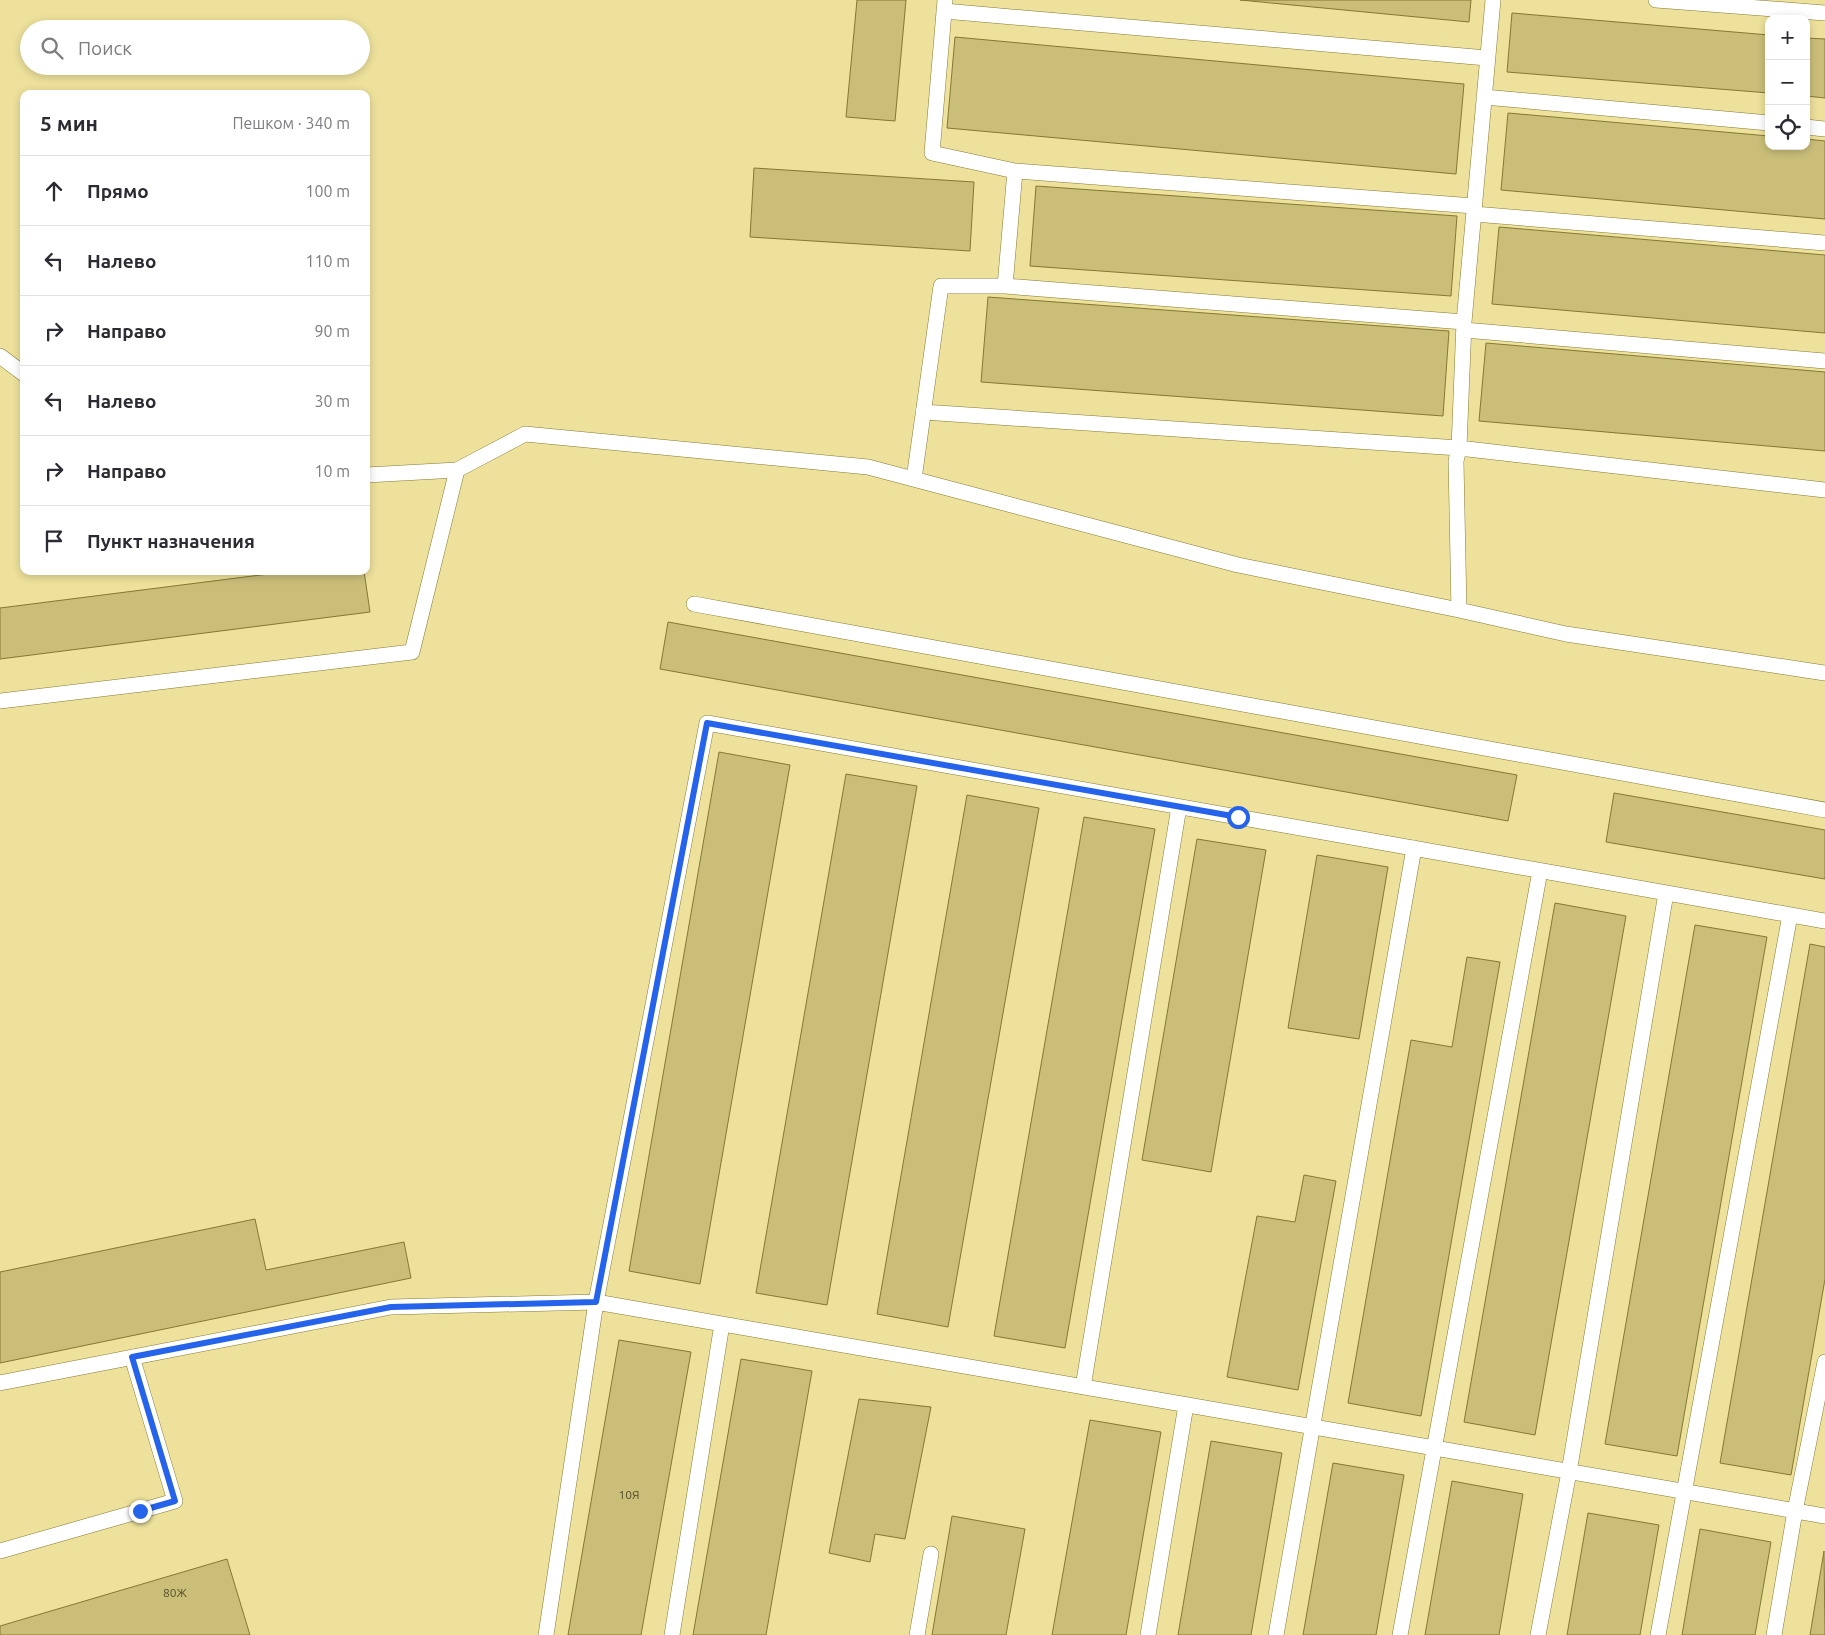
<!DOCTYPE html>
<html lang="ru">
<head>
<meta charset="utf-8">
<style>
  body { margin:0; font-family:Ubuntu,sans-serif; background:#f7f7f7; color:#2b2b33 }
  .controls { position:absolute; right:15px; top:15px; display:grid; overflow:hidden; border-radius:10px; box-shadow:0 2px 8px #0003 }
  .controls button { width:45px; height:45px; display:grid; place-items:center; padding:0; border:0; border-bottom:1px solid #e1e1e2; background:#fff; color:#2b2b33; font:25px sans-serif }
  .stop { position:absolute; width:15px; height:15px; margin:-11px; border:4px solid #2563eb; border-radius:50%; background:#fff }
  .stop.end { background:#2563eb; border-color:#fff; box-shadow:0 1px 5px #0008 }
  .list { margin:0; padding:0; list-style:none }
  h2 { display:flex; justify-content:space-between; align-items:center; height:65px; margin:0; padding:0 20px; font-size:21px }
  h2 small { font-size:16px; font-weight:400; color:#7c7c81 }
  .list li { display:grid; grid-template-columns:32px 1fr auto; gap:15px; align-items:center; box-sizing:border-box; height:70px; padding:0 20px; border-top:1px solid #e1e1e2 }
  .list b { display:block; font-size:19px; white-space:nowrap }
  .list em { font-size:16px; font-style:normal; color:#7c7c81 }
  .icon { flex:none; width:28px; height:28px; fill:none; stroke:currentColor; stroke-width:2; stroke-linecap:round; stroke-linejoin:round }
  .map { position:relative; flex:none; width:1825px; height:1635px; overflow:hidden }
  .search { position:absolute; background:#fff; box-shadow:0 2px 8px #0003; left:20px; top:20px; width:350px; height:55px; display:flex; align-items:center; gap:12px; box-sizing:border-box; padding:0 18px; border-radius:28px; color:#7c7c81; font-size:19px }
  .panel { position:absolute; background:#fff; box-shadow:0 2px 8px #0003; left:20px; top:90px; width:350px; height:485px; border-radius:10px }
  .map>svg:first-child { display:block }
  .building { fill:#cabe79; stroke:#847833 }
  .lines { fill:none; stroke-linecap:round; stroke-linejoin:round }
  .lane-casing { stroke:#867a36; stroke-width:16 }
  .lane { stroke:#fff; stroke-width:15 }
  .route { stroke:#2563eb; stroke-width:6 }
  .labels { text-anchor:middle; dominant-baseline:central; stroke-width:5; stroke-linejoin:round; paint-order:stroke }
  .number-label { font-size:12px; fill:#564f28 }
</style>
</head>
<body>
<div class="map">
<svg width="1825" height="1635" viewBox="0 0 1825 1635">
  <rect width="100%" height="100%" fill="#ede19b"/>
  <path class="building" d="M857 0H906L895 121 846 117Z
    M1240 0H1471L1469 22Z
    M1512 13 1769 35V93L1507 72Z
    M955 37 1464 84 1456 174 947 128Z
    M1806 38 1825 39V98L1806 96Z
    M1508 113 1769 136V146H1806V139L1825 141V219L1501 190Z
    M754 168 974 182 970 251 750 237Z
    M1036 186 1457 216 1451 296 1030 266Z
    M1499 227 1825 255V333L1492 304Z
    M988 297 1449 331 1443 416 981 382Z
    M1486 343 1825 372V451L1479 421Z
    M292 571H364L370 612 0 659V608Z
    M668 622 1517 775 1508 821 660 669Z
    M719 752 790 765 700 1284 629 1271Z
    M846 774 917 786 827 1305 756 1293Z
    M1614 793 1825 830V879L1606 842Z
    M967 795 1039 808 948 1327 877 1314Z
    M1084 817 1155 829 1065 1348 994 1336Z
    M1197 839 1266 850 1211 1172 1142 1160Z
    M1317 855 1388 867 1359 1039 1288 1028Z
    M1555 903 1626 916 1535 1435 1464 1422Z
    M1695 925 1767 937 1677 1456 1605 1444Z
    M1810 944 1825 947V1279L1791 1475 1720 1463Z
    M1467 957 1500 962 1421 1416 1348 1403 1411 1040 1452 1047Z
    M1304 1175 1336 1181 1298 1390 1227 1377 1257 1216 1295 1222Z
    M255 1219 266 1270 404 1242 411 1278 0 1363V1272Z
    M619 1340 691 1352 641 1635H568Z
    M741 1359 812 1371 766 1635H693Z
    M859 1399 931 1407 905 1539 875 1534 870 1562 829 1553Z
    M1090 1420 1161 1432 1126 1635H1052Z
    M1211 1441 1282 1453 1251 1635H1178Z
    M1333 1463 1404 1475 1376 1635H1303Z
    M1452 1481 1523 1494 1499 1635H1425Z
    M1588 1513 1659 1525 1640 1635H1567Z
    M952 1516 1025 1529 1006 1635H932Z
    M1700 1529 1771 1542 1755 1635H1682Z
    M1824 1551 1825 1635H1810Z
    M227 1559 250 1635H0V1626Z"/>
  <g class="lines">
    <defs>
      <path id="lane" d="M1493 0 1464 322 1459 448 1456 461 1459 610 1566 634 1825 673
        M1656 0 1825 13
        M944 11 1487 58
        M1484 97 1769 123
        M1806 127 1825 129
        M1015 171 1474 206
        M1474 214 1825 243
        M1005 286 1464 322
        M1464 330 1825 361
        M0 356 24 374
        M923 412 1459 448 1825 490
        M366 475 457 470
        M914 479 941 286H1005L1015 171 932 153 945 0
        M694 604 1825 810
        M0 701 412 652 457 470 525 434 868 467 1238 565 1459 610
        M1825 921 707 723 596 1302 1825 1516
        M0 1383 391 1307 596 1302 546 1635
        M1083 1387 1179 807
        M0 1551 175 1501 132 1357
        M672 1635 722 1324
        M917 1635 931 1554
        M1148 1635 1186 1405
        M1276 1635 1414 848
        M1400 1635 1540 871
        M1538 1635 1569 1472 1666 893
        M1658 1635 1790 915
        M1774 1635 1795 1511 1825 1362"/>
    </defs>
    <use href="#lane" class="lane-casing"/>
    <use href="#lane" class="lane"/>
  </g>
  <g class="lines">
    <path class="route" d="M140 1511 175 1501 132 1357 391 1307 596 1302 707 723 1238 817"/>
  </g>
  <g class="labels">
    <g class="number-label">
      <text x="629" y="1494">10Я</text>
      <text x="175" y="1592">80Ж</text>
    </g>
  </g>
</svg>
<div class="controls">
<button>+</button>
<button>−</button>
<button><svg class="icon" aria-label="locate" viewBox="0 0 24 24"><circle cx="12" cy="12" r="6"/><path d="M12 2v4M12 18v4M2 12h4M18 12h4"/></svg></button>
</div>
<div class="stop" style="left:1238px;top:817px"></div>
<div class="stop end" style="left:140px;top:1511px"></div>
<div class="search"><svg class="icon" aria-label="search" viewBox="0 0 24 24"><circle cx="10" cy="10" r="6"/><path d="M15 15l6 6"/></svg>Поиск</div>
<section class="panel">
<h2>5 мин<small>Пешком · 340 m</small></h2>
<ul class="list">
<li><svg class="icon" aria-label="ahead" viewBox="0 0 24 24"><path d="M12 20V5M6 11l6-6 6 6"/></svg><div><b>Прямо</b></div><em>100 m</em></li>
<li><svg class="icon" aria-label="left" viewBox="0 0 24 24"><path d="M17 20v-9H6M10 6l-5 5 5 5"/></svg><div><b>Налево</b></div><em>110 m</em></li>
<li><svg class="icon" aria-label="right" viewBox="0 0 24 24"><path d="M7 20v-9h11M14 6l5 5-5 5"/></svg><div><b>Направо</b></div><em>90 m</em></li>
<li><svg class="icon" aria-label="left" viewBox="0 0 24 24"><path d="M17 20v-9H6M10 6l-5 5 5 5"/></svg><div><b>Налево</b></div><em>30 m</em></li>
<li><svg class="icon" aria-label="right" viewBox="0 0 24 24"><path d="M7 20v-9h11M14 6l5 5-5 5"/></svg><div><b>Направо</b></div><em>10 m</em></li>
<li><svg class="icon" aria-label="arrive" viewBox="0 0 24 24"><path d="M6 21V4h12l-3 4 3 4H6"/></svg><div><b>Пункт назначения</b></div></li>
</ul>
</section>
</div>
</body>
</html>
